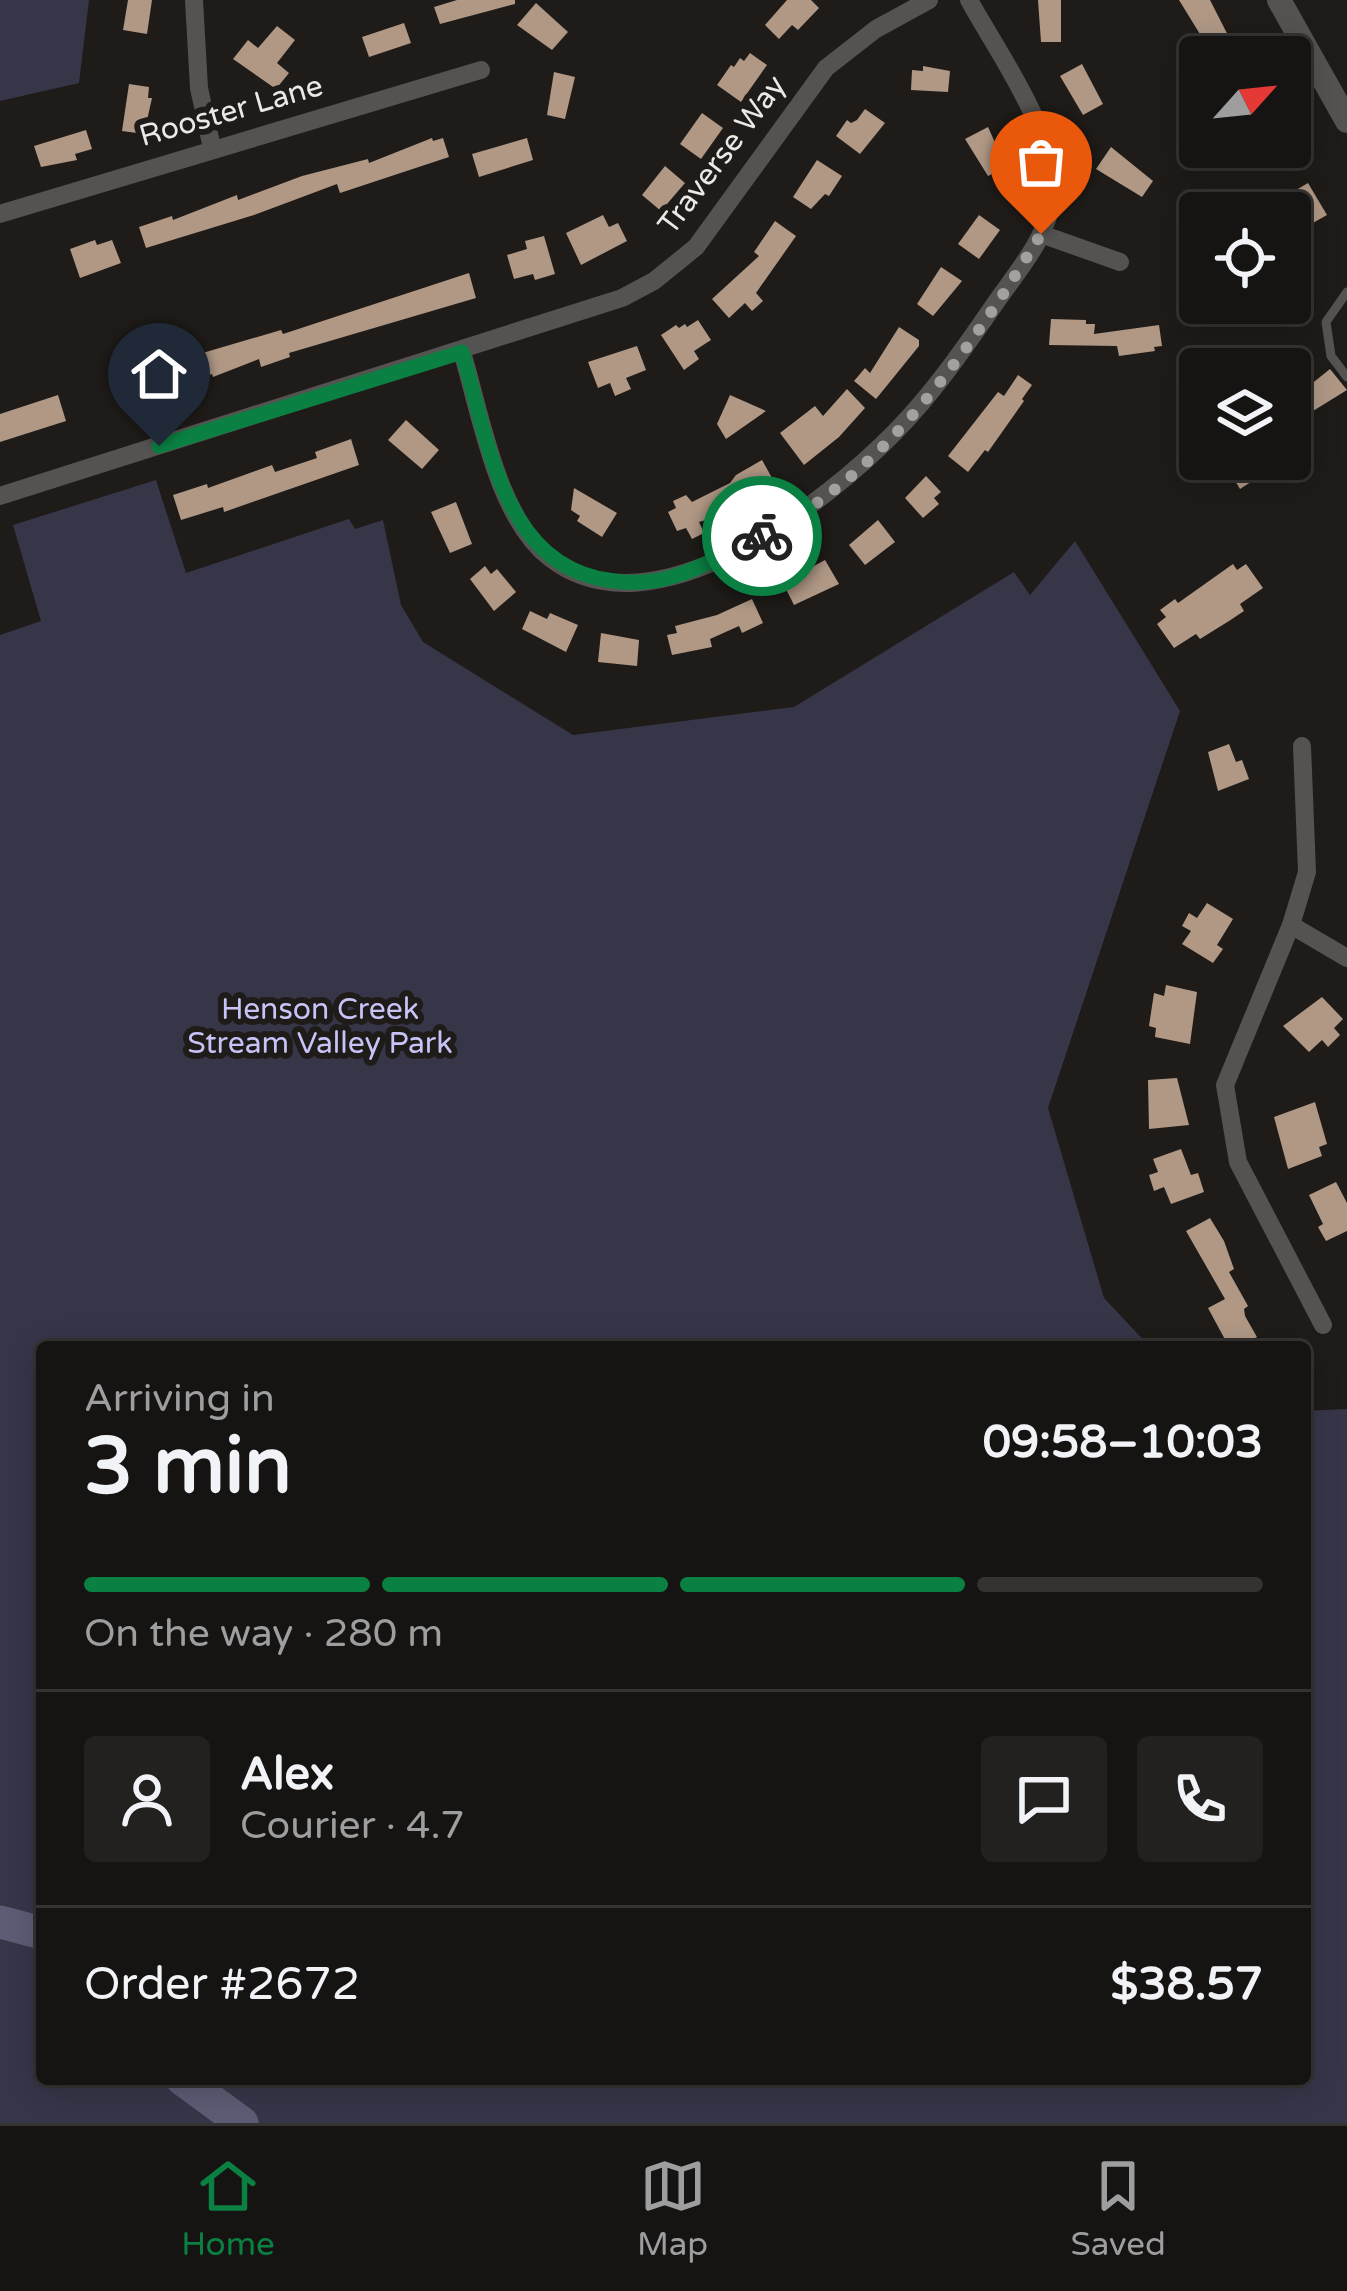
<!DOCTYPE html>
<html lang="en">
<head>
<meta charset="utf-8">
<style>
	body { margin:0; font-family:"Varela Round",sans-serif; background:#232120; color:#f1f3f6; height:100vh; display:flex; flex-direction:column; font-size:45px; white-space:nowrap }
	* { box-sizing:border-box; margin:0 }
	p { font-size:39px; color:#9e9e9f }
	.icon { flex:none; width:66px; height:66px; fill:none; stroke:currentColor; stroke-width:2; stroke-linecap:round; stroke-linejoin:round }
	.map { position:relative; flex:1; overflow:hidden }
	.drawer { position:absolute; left:36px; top:1341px; width:1275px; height:744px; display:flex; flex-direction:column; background:#161412; border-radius:12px; box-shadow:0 6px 30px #0003,0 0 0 3px #353332 }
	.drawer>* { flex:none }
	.needle { width:78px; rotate:63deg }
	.controls { position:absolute; left:1179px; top:36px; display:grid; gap:24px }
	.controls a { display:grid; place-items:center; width:132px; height:132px; border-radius:12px; background:#161412; box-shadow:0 6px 30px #0003,0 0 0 3px #353332; font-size:60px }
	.pin { position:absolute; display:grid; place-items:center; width:102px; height:102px; color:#fff; margin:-123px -51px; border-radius:50% 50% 50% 0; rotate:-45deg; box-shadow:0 0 12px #0007 }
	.pin .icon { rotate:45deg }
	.courier { position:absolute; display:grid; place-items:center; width:120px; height:120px; margin:-60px; border:9px solid #0b8043; border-radius:50%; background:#fff; color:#222; box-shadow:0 3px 15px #0007 }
	.head em { font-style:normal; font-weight:800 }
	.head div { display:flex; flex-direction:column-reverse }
	.head { display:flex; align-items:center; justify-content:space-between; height:204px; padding:0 48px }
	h1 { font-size:78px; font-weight:800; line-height:90px }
	.bar { display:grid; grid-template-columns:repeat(4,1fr); gap:18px 12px; align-content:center; height:144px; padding:0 48px }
	.bar i { height:15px; border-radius:9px; background:#353332 }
	.bar .on { background:#0b8043 }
	.bar p { grid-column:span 4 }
	.line { display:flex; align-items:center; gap:30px; padding:0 48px; border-top:3px solid #353332 }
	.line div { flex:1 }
	.round { display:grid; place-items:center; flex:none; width:126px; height:126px; border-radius:12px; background:#232120 }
	.menu { display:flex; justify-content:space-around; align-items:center; height:168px; border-top:3px solid #353332; background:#161412; font-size:33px; color:#9e9e9f }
	.menu a { display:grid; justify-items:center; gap:6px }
	.menu .on { color:#0b8043 }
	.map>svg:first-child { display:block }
	.green { fill:#373649 }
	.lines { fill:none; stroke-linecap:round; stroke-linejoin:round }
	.river { stroke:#5e5c75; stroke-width:33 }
	.building { fill:#b09885 }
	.service { stroke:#545351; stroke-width:9 }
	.minor { stroke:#545351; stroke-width:18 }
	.tertiary { stroke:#545351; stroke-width:24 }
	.done { stroke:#a3a19f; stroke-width:12; stroke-dasharray:0 21.6 }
	.route { stroke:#0b8043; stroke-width:15 }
	.labels { text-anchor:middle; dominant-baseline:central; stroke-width:12; stroke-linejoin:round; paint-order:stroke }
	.street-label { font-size:30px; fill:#ebe9e7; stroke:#1e1b18 }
	.park-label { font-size:30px; fill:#c7c3f6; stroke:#1e1b18 }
</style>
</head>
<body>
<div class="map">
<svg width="1347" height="2123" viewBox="0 0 1347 2123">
	<rect width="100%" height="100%" fill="#1e1b18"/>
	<!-- green -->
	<g class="green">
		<polygon points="0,0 89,0 79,83 0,101"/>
		<polygon points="156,480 186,573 349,519 355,529 383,520 401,605 423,642 573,735 794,707 1014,572 1030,595 1075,541 1180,711 1048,1108 1104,1298 1150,1347 42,1347 42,2079 1305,2079 1305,1411 1347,1409 1347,2123 0,2123 0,635 41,621 13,525"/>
	</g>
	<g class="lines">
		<!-- river -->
		<g class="river">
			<polyline points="0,1922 42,1933"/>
			<polyline points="182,2079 242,2123"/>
		</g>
	</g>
	<!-- building -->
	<g class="building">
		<polygon points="128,0 152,0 147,34 123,30"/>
		<polygon points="457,0 515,0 515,4 440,24 434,7"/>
		<polygon points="787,0 811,0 819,8 798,30 792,25 779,39 765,25"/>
		<polygon points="1038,0 1061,0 1061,42 1041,42"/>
		<polygon points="1179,0 1210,0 1239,57 1214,57"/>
		<polygon points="536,3 568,32 552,50 517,25"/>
		<polygon points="404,23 411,43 369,57 362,37"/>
		<polygon points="277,26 295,40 277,63 289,73 276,89 233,59 248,40 258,48"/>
		<polygon points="750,53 767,65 741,102 717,85 731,65 734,67 740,58 744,61"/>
		<polygon points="1082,64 1103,104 1083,115 1060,76"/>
		<polygon points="923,66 950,71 948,92 911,90 912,70 923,71"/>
		<polygon points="554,72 575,77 565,119 547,115"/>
		<polygon points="129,84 149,87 148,98 152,98 144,134 122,131"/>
		<polygon points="865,109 885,123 860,154 836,136 847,120 851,123 857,120"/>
		<polygon points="702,113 723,128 701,159 680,144"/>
		<polygon points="988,127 1006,167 988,176 965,139"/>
		<polygon points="86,130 92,149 75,154 77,160 41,167 34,146"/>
		<polygon points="432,138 433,141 443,138 449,157 340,193 337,184 254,215 146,248 139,227 172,216 173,220 237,195 238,200 302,176 368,159 369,163"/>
		<polygon points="527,138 533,160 479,177 472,154"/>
		<polygon points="1111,147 1153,181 1142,197 1096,169"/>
		<polygon points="817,160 842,176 829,196 825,194 811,209 793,197"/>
		<polygon points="665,166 685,183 661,211 642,195"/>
		<polygon points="1308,183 1327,215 1290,236 1290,213 1254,213 1247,201 1267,190 1274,203"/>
		<polygon points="603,215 609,227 618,223 627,241 581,265 566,233"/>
		<polygon points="979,215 1000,230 979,259 958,244"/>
		<polygon points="775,221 796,236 756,293 763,301 752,311 745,303 729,318 712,299 759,256 754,252"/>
		<polygon points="544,236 555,274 535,280 533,274 514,279 507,255 527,249 525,241"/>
		<polygon points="95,240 97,245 112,240 121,263 80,278 70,249"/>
		<polygon points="941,267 962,281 933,316 917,304"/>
		<polygon points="1200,271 1200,303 1213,303 1200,324 1176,310"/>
		<polygon points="469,273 476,298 289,353 290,357 261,367 259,359 213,377 212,374 196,379 189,357 281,330 283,334"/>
		<polygon points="1051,319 1086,320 1086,324 1095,324 1094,334 1159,325 1162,346 1154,347 1155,351 1119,356 1117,346 1049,345"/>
		<polygon points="698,320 711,340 694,351 699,359 684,370 661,335 676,325 679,328 685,324 687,327"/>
		<polygon points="899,327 919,340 919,346 876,399 854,381 865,368 870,373"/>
		<polygon points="637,346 646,370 626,378 631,389 615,396 610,383 598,388 588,362"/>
		<polygon points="158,368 165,394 128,404 121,379"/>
		<polygon points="1330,369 1347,390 1313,411 1300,393"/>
		<polygon points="1018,375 1032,385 1022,399 1024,401 988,452 985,450 968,472 948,456 998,392 1004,396"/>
		<polygon points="847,389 865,408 839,437 804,465 780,433 815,406 823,416"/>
		<polygon points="58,395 66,421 0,442 0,414"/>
		<polygon points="730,395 766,411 726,439 717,424"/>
		<polygon points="406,420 439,450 422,469 388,440"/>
		<polygon points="351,439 359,465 224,512 223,507 181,520 173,495 207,484 208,488 272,465 275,472 317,458 315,452"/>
		<polygon points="1222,459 1287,459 1240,489"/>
		<polygon points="762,460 776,485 750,500 747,494 717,511 719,516 699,522 704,533 692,539 686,528 677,531 668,512 676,508 673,501 686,495 692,502 730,483 736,475"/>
		<polygon points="926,476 941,492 934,498 939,504 923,518 905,498"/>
		<polygon points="574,488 617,513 602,537 577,521 580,516 571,510"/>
		<polygon points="456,502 472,544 450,553 431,512"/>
		<polygon points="878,520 895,542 865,565 849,545"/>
		<polygon points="825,560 839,584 794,605 785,587 802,578 799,574"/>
		<polygon points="1233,564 1237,570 1246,564 1263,588 1240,604 1244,611 1229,621 1200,639 1196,634 1174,648 1157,624 1166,617 1160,610 1175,599 1178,603"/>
		<polygon points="485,566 491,574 497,569 516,592 494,611 470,579"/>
		<polygon points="752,599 763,623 742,633 739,626 710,639 712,647 672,655 667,635 677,633 675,626 717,615"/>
		<polygon points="530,611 547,619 550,613 578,625 566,652 522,629"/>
		<polygon points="601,633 639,640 637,666 598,662"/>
		<polygon points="1229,744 1236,762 1242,760 1249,779 1218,791 1208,752"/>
		<polygon points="1207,903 1233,919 1217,945 1223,949 1213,963 1182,944 1191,931 1182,926 1189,913 1197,918"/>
		<polygon points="1166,985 1197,992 1190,1044 1155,1037 1156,1028 1149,1026 1154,993 1164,996"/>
		<polygon points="1322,997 1343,1019 1334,1028 1340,1035 1328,1047 1322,1040 1309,1052 1283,1026"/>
		<polygon points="1177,1078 1189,1125 1149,1129 1148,1080"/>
		<polygon points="1315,1102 1327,1144 1319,1147 1322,1156 1288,1169 1274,1117"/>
		<polygon points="1181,1149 1191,1175 1198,1173 1204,1192 1171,1204 1164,1187 1154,1191 1149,1175 1158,1172 1153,1159"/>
		<polygon points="1336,1182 1347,1203 1347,1231 1326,1241 1318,1227 1323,1224 1309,1195"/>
		<polygon points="1210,1218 1224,1241 1234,1269 1229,1272 1248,1306 1244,1309 1245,1316 1257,1337 1238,1347 1229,1347 1208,1308 1225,1299 1186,1231"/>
	</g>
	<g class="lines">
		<!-- service -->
		<polyline class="service" points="1347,292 1326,322 1331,356 1347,377"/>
		<!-- minor -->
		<g class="minor">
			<polyline points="194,0 199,88 212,148"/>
			<polyline points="0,214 481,70"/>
			<polyline points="1041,234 1120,262"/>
			<path d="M462 352C481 415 497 517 550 558 653 639 826 503 897 430 933 393 963 350 992 308 1014 275 1048 239 1052 198 1058 134 999 55 969 0"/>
			<polyline points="0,496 622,298 654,281 696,247 826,68 876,29 929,0"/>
			<polyline points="1302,746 1307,872 1291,925 1225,1085 1238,1162 1323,1325"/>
			<polyline points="1291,925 1347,958"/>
		</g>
		<!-- tertiary -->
		<polyline class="tertiary" points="1279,0 1347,121"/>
	</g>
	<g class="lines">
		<!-- done -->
		<path class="done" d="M762 536C885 475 972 347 1041 234"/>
		<!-- route -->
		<path class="route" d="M159 446 462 352C489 440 502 569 614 581 636 584 658 582 678 575 707 566 735 549 762 536"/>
	</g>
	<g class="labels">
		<!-- street labels -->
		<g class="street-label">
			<text transform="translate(231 111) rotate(-16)">Rooster Lane</text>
			<text transform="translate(722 155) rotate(-53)">Traverse Way</text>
		</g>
		<!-- park labels -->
		<g class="park-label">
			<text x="320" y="1009">Henson Creek<tspan x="320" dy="34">Stream Valley Park</tspan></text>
		</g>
	</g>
</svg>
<div class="controls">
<a><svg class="needle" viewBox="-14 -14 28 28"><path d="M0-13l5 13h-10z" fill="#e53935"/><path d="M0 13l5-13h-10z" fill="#9e9e9f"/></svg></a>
<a><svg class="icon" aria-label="locate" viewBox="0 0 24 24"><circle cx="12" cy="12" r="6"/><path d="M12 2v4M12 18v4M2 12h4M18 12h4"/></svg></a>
<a><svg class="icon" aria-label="layers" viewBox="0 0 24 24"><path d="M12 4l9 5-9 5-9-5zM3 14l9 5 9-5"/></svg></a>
</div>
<div class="pin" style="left:1041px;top:234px;background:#ea580c"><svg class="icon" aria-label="bag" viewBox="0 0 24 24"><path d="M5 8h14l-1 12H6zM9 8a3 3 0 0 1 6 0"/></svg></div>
<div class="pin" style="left:159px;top:446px;background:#1f2937"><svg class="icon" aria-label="home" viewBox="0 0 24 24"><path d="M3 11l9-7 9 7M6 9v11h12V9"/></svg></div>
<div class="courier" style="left:762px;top:536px"><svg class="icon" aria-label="bike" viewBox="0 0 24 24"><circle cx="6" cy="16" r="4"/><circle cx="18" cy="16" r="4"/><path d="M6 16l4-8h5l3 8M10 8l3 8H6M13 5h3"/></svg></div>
<section class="drawer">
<div class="head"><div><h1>3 min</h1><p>Arriving in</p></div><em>09:58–10:03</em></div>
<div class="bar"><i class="on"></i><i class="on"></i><i class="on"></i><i></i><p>On the way · 280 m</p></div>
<div class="line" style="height:216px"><a class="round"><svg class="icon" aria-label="person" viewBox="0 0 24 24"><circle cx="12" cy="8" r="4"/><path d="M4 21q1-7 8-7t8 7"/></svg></a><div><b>Alex</b><p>Courier · 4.7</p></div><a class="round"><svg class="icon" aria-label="chat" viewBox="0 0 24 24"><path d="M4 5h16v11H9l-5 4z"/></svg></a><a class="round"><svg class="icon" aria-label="phone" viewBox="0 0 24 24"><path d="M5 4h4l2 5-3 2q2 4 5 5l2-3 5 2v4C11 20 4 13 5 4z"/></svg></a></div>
<div class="line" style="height:156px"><div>Order #2672</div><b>$38.57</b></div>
</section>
</div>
<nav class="menu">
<a class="on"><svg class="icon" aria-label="home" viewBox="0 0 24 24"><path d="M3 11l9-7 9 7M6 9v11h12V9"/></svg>Home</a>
<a><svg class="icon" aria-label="map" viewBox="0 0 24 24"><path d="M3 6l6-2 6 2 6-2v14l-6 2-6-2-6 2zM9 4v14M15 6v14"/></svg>Map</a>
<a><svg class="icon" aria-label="saved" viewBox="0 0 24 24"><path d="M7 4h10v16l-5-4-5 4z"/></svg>Saved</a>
</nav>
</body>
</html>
